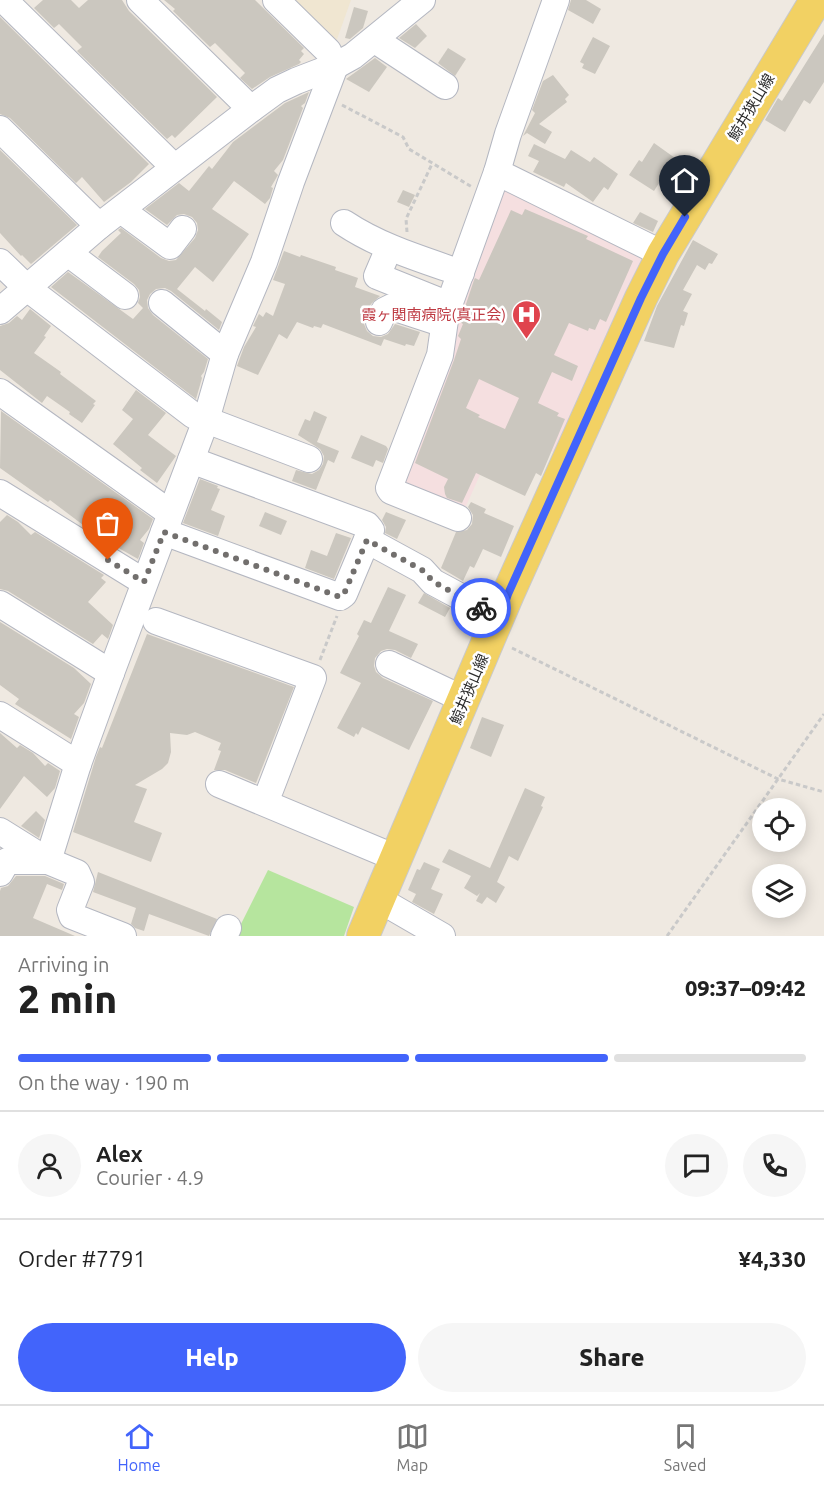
<!DOCTYPE html>
<html lang="en">
<head>
<meta charset="utf-8">
<style>
	body { margin:0; font-family:Ubuntu,"Noto Sans JP",sans-serif; background:#f6f6f6; color:#222; height:100vh; display:flex; flex-direction:column; font-size:22px; white-space:nowrap }
	* { box-sizing:border-box; margin:0 }
	p { font-size:20px; color:#767676 }
	.icon { flex:none; width:33px; height:33px; fill:none; stroke:currentColor; stroke-width:2; stroke-linecap:round; stroke-linejoin:round }
	.map { position:relative; height:936px; overflow:hidden }
	.panel { display:flex; flex-direction:column; background:#fff; flex:1 }
	.panel>* { flex:none }
	.fabs { position:absolute; left:752px; top:798px; display:grid; gap:12px }
	.fabs a { display:grid; place-items:center; width:54px; height:54px; border-radius:50%; background:#fff; box-shadow:0 3px 15px #0003; font-size:30px }
	.pin { position:absolute; display:grid; place-items:center; width:51px; height:51px; color:#fff; margin:-62px -26px; border-radius:50% 50% 50% 0; rotate:-45deg; box-shadow:0 0 6px #0007 }
	.pin .icon { rotate:45deg }
	.courier { position:absolute; display:grid; place-items:center; width:60px; height:60px; margin:-30px; border:4px solid #4264fb; border-radius:50%; background:#fff; color:#222; box-shadow:0 2px 8px #0007 }
	.head em { font-style:normal; font-weight:800 }
	.head div { display:flex; flex-direction:column-reverse }
	.head { display:flex; align-items:center; justify-content:space-between; height:102px; padding:0 18px }
	h1 { font-size:39px; font-weight:800; line-height:45px }
	.bar { display:grid; grid-template-columns:repeat(4,1fr); gap:9px 6px; align-content:center; height:72px; padding:0 18px }
	.bar i { height:8px; border-radius:4px; background:#e0e0e0 }
	.bar .selected { background:#4264fb }
	.bar p { grid-column:span 4 }
	.line { display:flex; align-items:center; gap:15px; padding:0 18px; border-top:2px solid #e0e0e0 }
	.line div { flex:1 }
	.round { display:grid; place-items:center; flex:none; width:63px; height:63px; border-radius:32px; background:#f6f6f6 }
	.action { display:flex; gap:12px; margin-top:auto; padding:12px 18px }
	.action a { flex:1; height:69px; border-radius:36px; background:#4264fb; color:#fff; font-size:24px; font-weight:800; line-height:69px; text-align:center }
	.action a+a { background:#f6f6f6; color:#222 }
	.tab-bar { display:flex; justify-content:space-around; align-items:center; height:84px; border-top:2px solid #e0e0e0; background:#fff; font-size:16px; color:#767676 }
	.tab-bar a { display:grid; justify-items:center; gap:3px }
	.tab-bar .selected { color:#4264fb }
	.map>svg:first-child { display:block }
	.education { fill:#f0e6d1 }
	.medical { fill:#f5dfe0 }
	.green { fill:#b6e59e }
	.building { fill:#cbc7bf; fill-rule:evenodd }
	.lines { fill:none; stroke-linecap:round; stroke-linejoin:round }
	.minor-casing { stroke:#b4b7c1; stroke-width:28 }
	.major-casing { stroke:#c9c9c9; stroke-width:34 }
	.path { stroke:#c9c9c9; stroke-width:3; stroke-dasharray:4.5 3; stroke-linecap:butt }
	.minor { stroke:#fff; stroke-width:26 }
	.major { stroke:#f2d163; stroke-width:32 }
	.done { stroke:#726f6d; stroke-width:6; stroke-dasharray:0 10.8 }
	.route { stroke:#4264fb; stroke-width:8 }
	.labels { text-anchor:middle; dominant-baseline:central; stroke-width:5; stroke-linejoin:round; paint-order:stroke }
	.street-label { font-size:15px; fill:#2e2e2e; stroke:#fff }
	.health-label { font-size:15px; fill:#be3a42; stroke:#fff; text-anchor:end }
</style>
</head>
<body>
<div class="map">
<svg width="824" height="936" viewBox="0 0 824 936">
	<rect width="100%" height="100%" fill="#efe9e1"/>
	<!-- education -->
	<polygon class="education" points="293,0 351,0 336,42"/>
	<!-- medical -->
	<polygon class="medical" points="496,185 640,249 643,259 555,453 501,428 462,515 399,491"/>
	<!-- green -->
	<polygon class="green" points="268,870 354,907 344,936 235,936"/>
	<!-- building -->
	<g class="building">
		<polygon points="43,0 71,0 79,8 88,0 122,0 129,11 217,97 175,138 172,135 167,139 77,51 82,47 59,24 54,28 34,8"/>
		<polygon points="164,0 255,0 304,48 301,51 304,54 299,60 301,62 299,64 270,77 252,89 240,78 245,73 215,43 210,47 173,11 175,9"/>
		<polygon points="571,0 586,0 601,9 593,24 568,10"/>
		<polygon points="354,7 368,11 363,28 350,39 345,38"/>
		<polygon points="0,17 149,164 131,182 104,202 82,177 76,183 10,118 0,114"/>
		<polygon points="416,24 427,36 415,48 399,38"/>
		<polygon points="824,34 824,82 810,104 804,100 785,132 765,120 778,98 782,101"/>
		<polygon points="593,37 610,46 595,74 582,68 584,64 580,62"/>
		<polygon points="448,48 466,59 455,76 438,63"/>
		<polygon points="375,58 387,67 369,92 346,79"/>
		<polygon points="553,75 569,95 565,99 567,102 539,124 552,132 545,144 527,133 523,136 535,113 532,110 543,81"/>
		<polygon points="309,92 305,103 301,106 303,108 283,160 274,171 278,175 271,187 273,188 270,198 265,204 234,181 212,209 249,234 213,282 195,267 177,289 205,311 206,309 222,322 219,330 171,291 165,288 156,289 150,294 147,300 148,308 153,315 208,359 204,372 201,376 202,378 196,399 51,287 68,272 133,319 143,308 138,303 140,297 139,290 134,284 98,257 102,251 121,233 118,230 121,228 161,258 169,261 176,260 195,238 198,230 197,223 192,217 184,214 177,215 167,225 145,209 179,183 189,191 209,166 212,169 233,142 285,103"/>
		<polygon points="654,143 675,158 654,191 629,175 639,160 642,162"/>
		<polygon points="534,144 565,159 571,150 590,162 594,157 618,174 608,190 604,187 593,202 566,183 564,187 533,172 539,161 528,156"/>
		<polygon points="0,150 77,225 31,264 22,255 21,256 0,233"/>
		<polygon points="403,190 415,195 409,207 397,202"/>
		<path d="M525 209 588 236 586 239 633 261 606 322 600 319 595 330 589 328 588 331 569 323 554 355 578 366 572 381 552 372 538 403 559 413 557 416 565 419 541 476 536 473 525 496 476 473 462 503 447 498 445 494 444 487 448 479 415 463 454 360 461 339 458 336 463 324 460 322 474 280 475 278 479 280 511 210 522 215ZM479 379 519 398 505 429 478 417 480 415 466 408Z"/>
		<polygon points="640,212 658,221 653,232 633,223"/>
		<polygon points="693,240 718,254 712,264 709,263 705,270 697,265 683,290 692,294 683,311 688,313 684,326 681,325 674,348 644,341 657,306"/>
		<polygon points="284,251 300,257 301,255 336,267 335,270 358,278 355,287 380,296 371,304 365,316 364,324 367,331 373,336 381,337 388,334 395,324 420,332 414,346 406,344 405,346 384,339 381,346 323,324 321,328 314,326 313,328 297,322 287,339 279,334 258,375 237,366 244,347 256,327 253,326 259,314 263,317 266,312 273,316 285,284 273,280"/>
		<polygon points="30,309 51,326 44,336 46,337 34,353 61,372 60,374 96,401 93,404 95,405 82,423 69,414 70,412 47,396 42,403 0,370 0,326 9,323 17,316 22,320"/>
		<polygon points="136,390 166,413 148,435 176,456 157,483 140,470 142,468 113,444 133,419 122,410"/>
		<polygon points="1,411 153,519 149,529 140,540 144,543 138,559 99,537 50,500 48,502 0,468"/>
		<polygon points="314,411 327,417 317,442 339,451 334,463 328,460 316,490 292,481 296,470 312,474 319,470 323,464 324,456 320,449 298,435 305,419 310,421"/>
		<polygon points="361,435 386,446 388,449 383,463 376,460 373,467 351,458"/>
		<polygon points="200,479 218,486 217,488 220,489 211,510 225,516 218,536 183,523"/>
		<polygon points="471,502 486,509 484,513 514,526 501,557 483,549 474,568 470,566 463,581 441,568 456,532 467,530 472,524 473,515 468,507"/>
		<polygon points="265,512 287,521 281,535 259,526"/>
		<polygon points="386,512 406,520 397,539 385,533 386,527 382,520"/>
		<polygon points="7,515 18,522 31,535 35,532 104,575 101,578 106,582 88,602 113,625 108,639 102,634 93,644 8,591 0,589 0,522"/>
		<polygon points="336,533 351,538 334,579 305,568 311,550 327,556"/>
		<polygon points="388,587 406,595 389,631 418,644 411,658 395,650 387,649 381,651 375,658 374,666 376,672 383,678 433,701 409,750 362,727 358,735 356,733 354,737 337,728 361,683 340,673 359,636 357,634 364,620 371,623"/>
		<polygon points="424,593 450,608 445,617 418,603"/>
		<polygon points="0,622 74,668 91,684 84,703 74,714 79,717 71,739 15,704 19,699 0,685"/>
		<polygon points="147,634 294,687 256,783 225,770 214,770 221,751 218,750 221,743 195,732 187,735 170,733 171,752 168,763 162,769 135,785 147,789 134,822 162,833 151,862 73,832 96,757 100,747 102,748"/>
		<polygon points="482,717 504,725 491,757 470,748"/>
		<polygon points="0,733 17,748 20,745 33,753 45,766 48,763 60,771 55,788 47,797 24,776 0,809"/>
		<polygon points="525,788 545,797 541,806 543,807 518,861 509,856 497,882 505,887 496,903 487,897 482,904 476,901 480,893 477,896 464,888 471,876 442,862 449,849 490,868"/>
		<polygon points="36,811 45,820 39,838 21,826"/>
		<polygon points="424,862 440,869 431,889 443,894 434,914 412,902 416,894 408,890 417,869 420,870"/>
		<polygon points="98,872 217,919 209,936 149,914 144,931 135,928 131,924 136,908 93,892"/>
		<polygon points="16,876 45,876 64,884 62,890 47,884 33,918 75,936 0,936 0,891 1,888 8,886"/>
	</g>
	<g class="lines">
		<defs>
			<g id="minor">
				<polyline points="4,0 174,167"/>
				<polyline points="140,0 251,109"/>
				<polyline points="375,40 445,86"/>
				<polyline points="0,129 99,226"/>
				<polyline points="497,172 663,254"/>
				<polyline points="121,210 170,246 183,229"/>
				<path d="M344 223C380 247 421 259 461 273"/>
				<polyline points="389,248 377,276 449,305"/>
				<polyline points="68,253 125,296"/>
				<polyline points="0,262 27,288 193,415 309,459"/>
				<polyline points="162,303 225,354"/>
				<polyline points="0,311 99,226 251,109 277,90 296,81 335,66 353,56 422,0"/>
				<polyline points="379,322 384,311 392,307 444,324"/>
				<polyline points="0,392 170,513"/>
				<polyline points="0,493 144,582"/>
				<polyline points="458,518 391,491 389,488 440,355 445,320 449,305 497,172 508,134 556,0"/>
				<polyline points="164,532 340,597 344,594 371,530 367,525 191,460"/>
				<polyline points="367,540 422,570 433,582 500,618"/>
				<polyline points="0,604 111,673"/>
				<polyline points="156,621 313,678 270,790"/>
				<polyline points="389,664 465,700"/>
				<polyline points="0,715 78,764"/>
				<polyline points="219,784 396,858"/>
				<polyline points="0,831 48,861 77,873 81,882 70,910 72,916 123,936"/>
				<polyline points="48,861 78,764 111,673 206,420 225,354 264,262 291,182 335,66 328,51 276,0"/>
				<polyline points="0,873 7,861 47,861"/>
				<polyline points="378,899 442,936"/>
				<polyline points="224,936 228,928"/>
			</g>
			<polyline id="major" points="363,936 508,594 641,298 663,254 816,0"/>
		</defs>
		<!-- minor casing -->
		<use href="#minor" class="minor-casing"/>
		<!-- major casing -->
		<use href="#major" class="major-casing"/>
		<!-- path -->
		<g class="path">
			<polyline points="342,105 403,137 409,149 472,187"/>
			<polyline points="407,232 406,219 432,164"/>
			<polyline points="512,648 778,779 824,792"/>
			<polyline points="320,660 337,616"/>
			<polyline points="667,936 824,714"/>
		</g>
		<!-- minor -->
		<use href="#minor" class="minor"/>
		<!-- major -->
		<use href="#major" class="major"/>
	</g>
	<g class="lines">
		<!-- done -->
		<polyline class="done" points="108,560 144,582 164,532 340,597 344,594 367,540 422,570 434,582 481,608"/>
		<!-- route -->
		<polyline class="route" points="481,608 500,618 508,594 641,298 663,254 685,217"/>
	</g>
	<!-- icons -->
	<defs>
		<symbol id="hospital-pin" viewBox="-11 -11 22 30"><path d="M0 17L-7.5 6A9.5 9.5 0 1 1 7.5 6Z" fill="#e0444e" stroke="#fff"/><path d="M-5-5h3v3.5h4V-5h3V5h-3V1.5h-4V5h-3Z" fill="#fff"/></symbol>
	</defs>
	<g fill-rule="evenodd">
		<use href="#hospital-pin" x="510" y="298" width="33" height="45"/>
	</g>
	<g class="labels">
		<!-- street labels -->
		<g class="street-label">
			<text transform="translate(751 107) rotate(-59)">鯨井狭山線</text>
			<text transform="translate(469 689) rotate(-67)">鯨井狭山線</text>
		</g>
		<!-- health labels -->
		<g class="health-label">
			<text x="506" y="314">霞ヶ関南病院(真正会)</text>
		</g>
	</g>
</svg>
<div class="fabs">
<a><svg class="icon" aria-label="locate" viewBox="0 0 24 24"><circle cx="12" cy="12" r="6"/><path d="M12 2v4M12 18v4M2 12h4M18 12h4"/></svg></a>
<a><svg class="icon" aria-label="layers" viewBox="0 0 24 24"><path d="M12 4l9 5-9 5-9-5zM3 14l9 5 9-5"/></svg></a>
</div>
<div class="pin" style="left:108px;top:560px;background:#ea580c"><svg class="icon" aria-label="bag" viewBox="0 0 24 24"><path d="M5 8h14l-1 12H6zM9 8a3 3 0 0 1 6 0"/></svg></div>
<div class="pin" style="left:685px;top:217px;background:#1f2937"><svg class="icon" aria-label="home" viewBox="0 0 24 24"><path d="M3 11l9-7 9 7M6 9v11h12V9"/></svg></div>
<div class="courier" style="left:481px;top:608px"><svg class="icon" aria-label="bike" viewBox="0 0 24 24"><circle cx="6" cy="16" r="4"/><circle cx="18" cy="16" r="4"/><path d="M6 16l4-8h5l3 8M10 8l3 8H6M13 5h3"/></svg></div>
</div>
<section class="panel">
<div class="head"><div><h1>2 min</h1><p>Arriving in</p></div><em>09:37–09:42</em></div>
<div class="bar"><i class="selected"></i><i class="selected"></i><i class="selected"></i><i></i><p>On the way · 190 m</p></div>
<div class="line" style="height:108px"><a class="round"><svg class="icon" aria-label="person" viewBox="0 0 24 24"><circle cx="12" cy="8" r="4"/><path d="M4 21q1-7 8-7t8 7"/></svg></a><div><b>Alex</b><p>Courier · 4.9</p></div><a class="round"><svg class="icon" aria-label="chat" viewBox="0 0 24 24"><path d="M4 5h16v11H9l-5 4z"/></svg></a><a class="round"><svg class="icon" aria-label="phone" viewBox="0 0 24 24"><path d="M5 4h4l2 5-3 2q2 4 5 5l2-3 5 2v4C11 20 4 13 5 4z"/></svg></a></div>
<div class="line" style="height:78px"><div>Order #7791</div><b>¥4,330</b></div>
<div class="action"><a>Help</a><a>Share</a></div>
</section>
<nav class="tab-bar">
<a class="selected"><svg class="icon" aria-label="home" viewBox="0 0 24 24"><path d="M3 11l9-7 9 7M6 9v11h12V9"/></svg>Home</a>
<a><svg class="icon" aria-label="map" viewBox="0 0 24 24"><path d="M3 6l6-2 6 2 6-2v14l-6 2-6-2-6 2zM9 4v14M15 6v14"/></svg>Map</a>
<a><svg class="icon" aria-label="saved" viewBox="0 0 24 24"><path d="M7 4h10v16l-5-4-5 4z"/></svg>Saved</a>
</nav>
</body>
</html>
